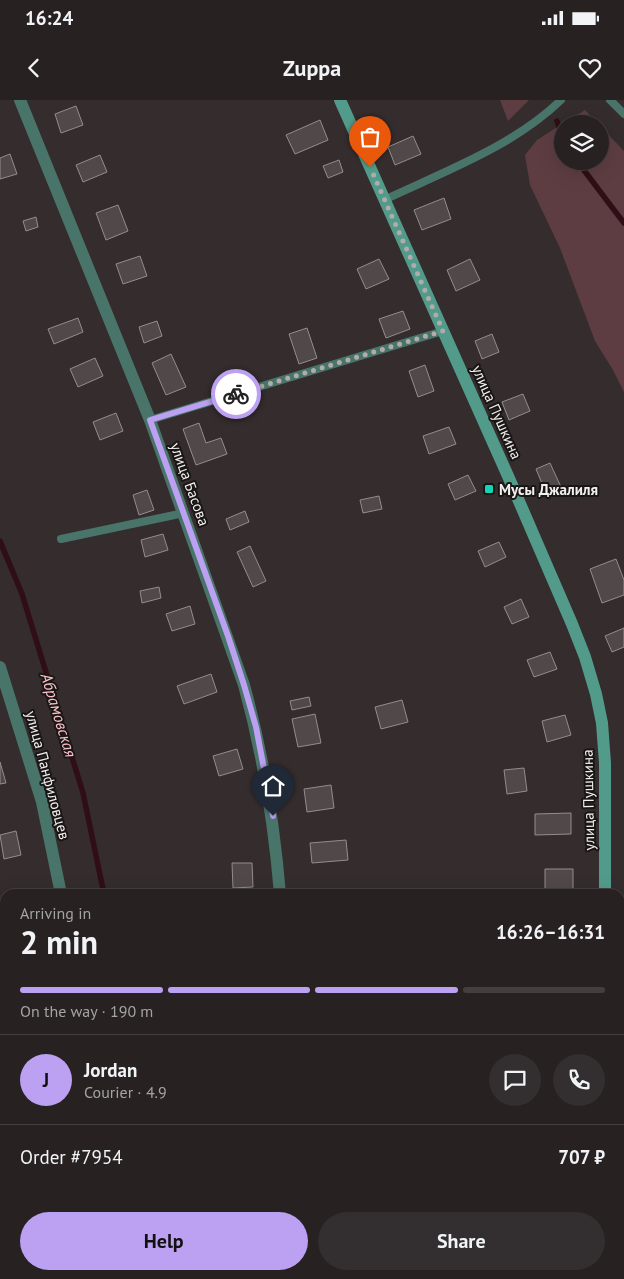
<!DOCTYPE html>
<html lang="en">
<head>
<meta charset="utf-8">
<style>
	body { margin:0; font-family:"PT Sans",sans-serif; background:#332e2f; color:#f1f3f6; height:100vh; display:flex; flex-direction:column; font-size:19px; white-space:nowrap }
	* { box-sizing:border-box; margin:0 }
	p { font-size:16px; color:#a4a3a5 }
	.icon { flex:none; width:28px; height:28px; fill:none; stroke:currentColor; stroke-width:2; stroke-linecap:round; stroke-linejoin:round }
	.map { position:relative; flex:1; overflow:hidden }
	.panel { position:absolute; left:0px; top:789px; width:625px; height:391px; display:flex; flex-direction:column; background:#272122; border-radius:15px 15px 0 0; box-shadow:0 5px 20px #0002,0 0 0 1px #433e40 }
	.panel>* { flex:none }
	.buttons { position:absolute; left:554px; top:15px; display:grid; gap:10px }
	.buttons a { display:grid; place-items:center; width:55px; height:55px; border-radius:50%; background:#272122; box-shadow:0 5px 20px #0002,0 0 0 1px #433e40; font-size:25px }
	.pin { position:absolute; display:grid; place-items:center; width:42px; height:42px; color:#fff; margin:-51px -21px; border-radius:50% 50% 50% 0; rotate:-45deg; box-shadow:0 0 5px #0007 }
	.pin .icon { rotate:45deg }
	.courier { position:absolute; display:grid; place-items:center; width:50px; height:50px; margin:-25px; border:4px solid #bca0f2; border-radius:50%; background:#fff; color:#222; box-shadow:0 1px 6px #0007 }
	.headline em { font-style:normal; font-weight:700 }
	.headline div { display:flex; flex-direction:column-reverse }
	.headline { display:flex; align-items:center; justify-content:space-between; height:85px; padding:0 20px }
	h1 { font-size:32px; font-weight:700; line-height:38px }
	.bar { display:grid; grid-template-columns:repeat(4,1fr); gap:8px 5px; align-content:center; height:60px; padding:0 20px }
	.bar i { height:6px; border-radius:4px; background:#433e40 }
	.bar .current { background:#bca0f2 }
	.bar p { grid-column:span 4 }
	.line { display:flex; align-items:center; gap:12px; padding:0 20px; border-top:1px solid #433e40 }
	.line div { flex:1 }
	.round { display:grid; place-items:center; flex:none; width:52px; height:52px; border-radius:26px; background:#332e2f }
	.button { display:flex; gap:10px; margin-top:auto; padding:10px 20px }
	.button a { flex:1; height:58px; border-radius:30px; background:#bca0f2; color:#111; font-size:20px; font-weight:700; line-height:58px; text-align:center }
	.button a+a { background:#332e2f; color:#f1f3f6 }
	.status { display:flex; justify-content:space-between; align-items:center; height:35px; padding:0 25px; background:#272122; direction:ltr }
	.status svg { height:14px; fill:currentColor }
	header { display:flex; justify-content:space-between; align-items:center; height:65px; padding:0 20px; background:#272122; font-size:22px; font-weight:700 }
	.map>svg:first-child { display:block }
	.green { fill:#5d3d42 }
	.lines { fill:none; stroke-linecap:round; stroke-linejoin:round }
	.stream { stroke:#300e16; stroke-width:5.5 }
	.building { fill:#504849; stroke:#968c8e }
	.lane { stroke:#487469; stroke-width:8 }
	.street { stroke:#487469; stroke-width:12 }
	.secondary { stroke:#529b8a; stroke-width:12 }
	.done { stroke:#b1abab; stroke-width:5; stroke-dasharray:0 9 }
	.route { stroke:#bca0f2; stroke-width:6 }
	.poi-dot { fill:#12d5b4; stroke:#191616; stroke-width:2 }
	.labels { text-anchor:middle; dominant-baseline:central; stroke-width:4; stroke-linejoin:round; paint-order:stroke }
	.street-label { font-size:15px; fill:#f4efef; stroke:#191616 }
	.poi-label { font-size:15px; font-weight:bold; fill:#f4efef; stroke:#191616; text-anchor:start }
	.water-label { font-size:16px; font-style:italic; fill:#fbc0c8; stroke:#191616 }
</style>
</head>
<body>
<div class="status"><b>16:24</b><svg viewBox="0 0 49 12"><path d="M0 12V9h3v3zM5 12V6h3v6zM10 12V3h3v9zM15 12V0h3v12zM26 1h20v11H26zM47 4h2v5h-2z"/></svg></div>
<header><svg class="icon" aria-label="back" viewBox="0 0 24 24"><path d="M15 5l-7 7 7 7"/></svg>Zuppa<svg class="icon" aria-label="heart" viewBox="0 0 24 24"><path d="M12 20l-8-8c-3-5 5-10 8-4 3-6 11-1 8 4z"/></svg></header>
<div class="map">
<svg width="624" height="1179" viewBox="0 0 624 1179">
	<rect width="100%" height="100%" fill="#342c2d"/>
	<!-- green -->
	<g class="green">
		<polygon points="500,0 529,0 508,21"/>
		<polygon points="585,10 598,24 563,24"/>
		<polygon points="562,24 562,61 600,61 600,26 624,51 624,292 613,270 595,241 560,148 530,85 525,55 537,40"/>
	</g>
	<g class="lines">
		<!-- stream -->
		<g class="stream">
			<polyline points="557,21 562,35"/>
			<polyline points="577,61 624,123"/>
			<polyline points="0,441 22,494 83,693 104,794"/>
			<polyline points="155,1175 155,1179"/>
		</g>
	</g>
	<!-- building -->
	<g class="building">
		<polygon points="76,6 83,25 61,33 55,14"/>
		<polygon points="320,20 328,40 295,54 286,35"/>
		<polygon points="413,36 421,54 395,65 388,47"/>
		<polygon points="10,54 17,74 0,79 0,58"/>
		<polygon points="100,55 107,72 83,82 76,65"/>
		<polygon points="339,60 343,72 328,78 323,66"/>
		<polygon points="444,98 451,119 422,130 414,110"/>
		<polygon points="118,105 128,131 106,140 96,113"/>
		<polygon points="36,117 38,127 26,131 23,121"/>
		<polygon points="140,156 147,176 123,184 116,164"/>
		<polygon points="379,159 389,179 366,189 357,169"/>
		<polygon points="470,159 480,180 456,191 447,170"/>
		<polygon points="403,211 410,229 386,238 379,219"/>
		<polygon points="78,218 83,232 54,244 48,229"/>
		<polygon points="157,221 162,236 144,243 139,227"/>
		<polygon points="307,228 317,258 299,264 289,234"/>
		<polygon points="492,234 499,252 482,259 475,241"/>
		<polygon points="171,254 186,287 166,295 152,263"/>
		<polygon points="95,258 103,276 78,287 70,269"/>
		<polygon points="425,265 434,291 418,297 409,271"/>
		<polygon points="523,294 530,311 509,320 502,302"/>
		<polygon points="116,313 123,331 100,340 93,322"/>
		<polygon points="199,323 206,343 221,338 227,354 196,365 183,329"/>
		<polygon points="449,327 456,344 429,354 423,336"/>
		<polygon points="550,363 561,387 546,393 536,369"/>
		<polygon points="468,375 476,391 455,400 448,384"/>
		<polygon points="147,390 154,410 139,415 133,395"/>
		<polygon points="379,396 382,409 363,413 360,400"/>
		<polygon points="245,411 249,422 230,430 226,419"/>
		<polygon points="163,434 168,450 145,457 141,440"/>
		<polygon points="499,442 506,457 485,467 478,451"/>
		<polygon points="250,446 266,481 253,487 237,452"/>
		<polygon points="616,459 624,480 624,495 602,503 590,469"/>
		<polygon points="159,487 161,498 142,503 140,491"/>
		<polygon points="521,499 529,517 512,524 504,507"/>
		<polygon points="190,506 195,524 172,531 166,514"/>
		<polygon points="624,528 624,547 612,552 605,536"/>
		<polygon points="550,552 557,569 534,577 527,560"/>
		<polygon points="211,574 217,592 184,604 177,586"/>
		<polygon points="309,597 311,606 292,610 290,601"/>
		<polygon points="402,600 408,622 381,629 375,607"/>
		<polygon points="315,614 321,643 298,647 292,619"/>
		<polygon points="565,615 571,635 547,642 542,621"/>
		<polygon points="237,649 243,669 219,676 213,656"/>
		<polygon points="0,662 6,683 0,684"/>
		<polygon points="524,668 527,691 507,694 504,670"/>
		<polygon points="331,685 334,708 307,712 304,689"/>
		<polygon points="571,713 571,734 535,735 535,714"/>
		<polygon points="16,731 21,755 4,759 0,735"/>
		<polygon points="346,740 348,760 312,763 310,743"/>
		<polygon points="232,763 252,763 253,787 233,788"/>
		<polygon points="545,769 573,769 573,790 545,789"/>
		<polygon points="5,886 5,901 1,902 0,887"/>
		<polygon points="74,1175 100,1175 101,1178 75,1179"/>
	</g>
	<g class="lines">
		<!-- lane -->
		<g class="lane">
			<polyline points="610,0 624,14"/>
			<path d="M384 100C443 72 514 46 561 0"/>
			<polyline points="150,320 443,231"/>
			<polyline points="61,439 184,413"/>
		</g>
		<!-- street -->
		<g class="street">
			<path d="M20 0 150 320 244 585C263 654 274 722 280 794"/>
			<polyline points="0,567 42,702 61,794"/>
			<polyline points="620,975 624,976"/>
			<polyline points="0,1022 5,1021"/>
			<polyline points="132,1175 133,1179"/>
			<polyline points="286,1179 286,1175"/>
		</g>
		<!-- secondary -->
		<g class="secondary">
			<polyline points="340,0 512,385 572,524 585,557 596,594 602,623 605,663 605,794"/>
			<polyline points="605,1175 605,1179"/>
		</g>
	</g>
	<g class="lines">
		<!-- done -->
		<polyline class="done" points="236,294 443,231 370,67"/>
		<!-- route -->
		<polyline class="route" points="236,294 150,320 228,536 244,585 256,627 273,716"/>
	</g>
	<!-- markers -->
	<rect class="poi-dot" x="484" y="384" width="10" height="10" rx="2.5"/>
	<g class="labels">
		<!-- street labels -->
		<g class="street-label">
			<text transform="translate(497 312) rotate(66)">улица Пушкина</text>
			<text transform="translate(190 384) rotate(70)">улица Басова</text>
			<text transform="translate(48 675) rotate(75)">улица Панфиловцев</text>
			<text transform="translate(588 700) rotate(-91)">улица Пушкина</text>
		</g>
		<!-- poi labels -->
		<g class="poi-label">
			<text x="499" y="389">Мусы Джалиля</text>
		</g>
		<!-- water labels -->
		<g class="water-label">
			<text transform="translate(59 615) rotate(73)">Абрамовская</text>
		</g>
	</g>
</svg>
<div class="buttons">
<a><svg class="icon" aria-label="layers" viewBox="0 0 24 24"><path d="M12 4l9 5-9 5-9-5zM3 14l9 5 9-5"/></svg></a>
</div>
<div class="pin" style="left:370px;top:67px;background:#ea580c"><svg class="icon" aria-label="bag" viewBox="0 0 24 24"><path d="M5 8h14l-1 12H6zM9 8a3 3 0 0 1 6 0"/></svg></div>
<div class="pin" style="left:273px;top:716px;background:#1f2937"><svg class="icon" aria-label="home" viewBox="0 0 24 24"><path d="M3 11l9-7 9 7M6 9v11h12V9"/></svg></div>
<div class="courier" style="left:236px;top:294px"><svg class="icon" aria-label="bike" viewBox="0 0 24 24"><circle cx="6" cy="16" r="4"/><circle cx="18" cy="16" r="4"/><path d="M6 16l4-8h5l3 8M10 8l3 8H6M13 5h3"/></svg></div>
<section class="panel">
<div class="headline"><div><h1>2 min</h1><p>Arriving in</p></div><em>16:26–16:31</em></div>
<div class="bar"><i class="current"></i><i class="current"></i><i class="current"></i><i></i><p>On the way · 190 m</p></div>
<div class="line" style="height:90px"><b class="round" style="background:#bca0f2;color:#111">J</b><div><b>Jordan</b><p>Courier · 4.9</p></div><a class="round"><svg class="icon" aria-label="chat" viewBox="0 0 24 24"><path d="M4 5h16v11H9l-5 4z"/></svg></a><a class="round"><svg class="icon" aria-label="phone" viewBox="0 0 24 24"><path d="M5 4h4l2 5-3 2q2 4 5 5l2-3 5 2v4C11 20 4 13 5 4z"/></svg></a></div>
<div class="line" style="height:65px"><div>Order #7954</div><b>707 ₽</b></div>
<div class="button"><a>Help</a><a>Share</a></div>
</section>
</div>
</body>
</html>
